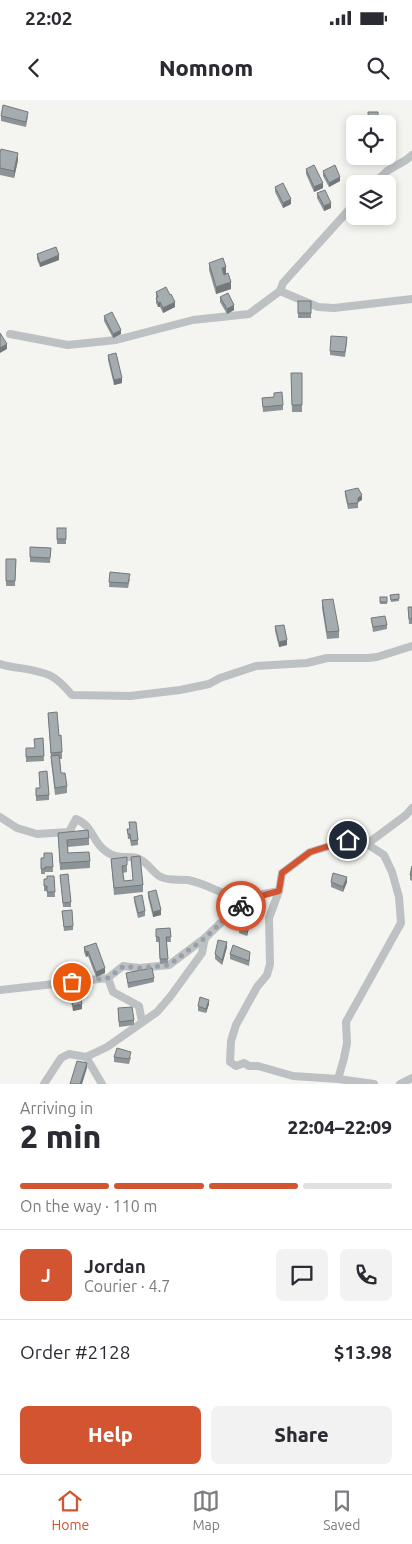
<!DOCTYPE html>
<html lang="en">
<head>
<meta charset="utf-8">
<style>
	body { margin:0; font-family:Ubuntu,sans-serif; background:#f2f2f3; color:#2b2b33; height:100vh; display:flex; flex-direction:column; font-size:19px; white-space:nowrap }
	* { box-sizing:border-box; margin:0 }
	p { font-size:16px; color:#7c7c81 }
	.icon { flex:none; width:28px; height:28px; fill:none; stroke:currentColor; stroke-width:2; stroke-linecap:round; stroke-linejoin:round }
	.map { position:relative; height:984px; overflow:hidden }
	.panel { display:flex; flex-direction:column; background:#fff; flex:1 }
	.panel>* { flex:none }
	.controls { position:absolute; left:346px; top:15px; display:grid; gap:10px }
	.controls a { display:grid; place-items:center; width:50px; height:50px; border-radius:8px; background:#fff; box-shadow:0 2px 8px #0003; font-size:25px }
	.pin { position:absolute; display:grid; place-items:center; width:42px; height:42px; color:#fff; margin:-21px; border:2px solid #fff; border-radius:50%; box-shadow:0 1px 5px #0007 }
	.courier { position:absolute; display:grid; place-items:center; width:50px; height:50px; margin:-25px; border:4px solid #d25431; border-radius:50%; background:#fff; color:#222; box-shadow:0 1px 6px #0007 }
	.summary em { font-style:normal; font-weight:800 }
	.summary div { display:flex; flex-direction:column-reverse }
	.summary { display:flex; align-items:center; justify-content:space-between; height:85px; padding:0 20px }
	h1 { font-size:32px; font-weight:800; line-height:38px }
	.bar { display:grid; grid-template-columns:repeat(4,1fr); gap:8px 5px; align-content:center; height:60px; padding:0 20px }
	.bar i { height:6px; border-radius:4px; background:#e1e1e2 }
	.bar .active { background:#d25431 }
	.bar p { grid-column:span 4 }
	.line { display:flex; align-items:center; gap:12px; padding:0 20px; border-top:1px solid #e1e1e2 }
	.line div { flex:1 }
	.round { display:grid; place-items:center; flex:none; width:52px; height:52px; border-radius:8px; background:#f2f2f3 }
	.action { display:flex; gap:10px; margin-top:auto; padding:10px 20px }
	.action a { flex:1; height:58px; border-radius:8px; background:#d25431; color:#fff; font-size:20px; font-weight:800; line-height:58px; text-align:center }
	.action a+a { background:#f2f2f3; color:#2b2b33 }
	.status { display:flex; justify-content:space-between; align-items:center; height:35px; padding:0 25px; background:#fff; direction:ltr }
	.status svg { height:14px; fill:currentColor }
	header { display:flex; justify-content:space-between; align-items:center; height:65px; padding:0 20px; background:#fff; font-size:22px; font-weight:800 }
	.dock { display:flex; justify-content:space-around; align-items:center; height:70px; border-top:1px solid #e1e1e2; background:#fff; font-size:14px; color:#7c7c81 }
	.dock a { display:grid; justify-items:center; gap:2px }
	.dock .active { color:#d25431 }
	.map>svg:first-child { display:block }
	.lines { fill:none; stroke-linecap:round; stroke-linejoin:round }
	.minor { stroke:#bdc1c4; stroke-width:8 }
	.wall { fill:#8d9497 }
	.shaded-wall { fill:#73787b }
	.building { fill:#a4acb0; stroke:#73787b }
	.done { stroke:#97a1a6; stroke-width:5; stroke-dasharray:0 9 }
	.route { stroke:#d25431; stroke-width:6 }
</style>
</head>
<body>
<div class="status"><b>22:02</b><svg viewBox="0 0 49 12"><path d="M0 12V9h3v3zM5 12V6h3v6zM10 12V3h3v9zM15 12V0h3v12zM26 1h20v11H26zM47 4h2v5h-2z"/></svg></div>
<header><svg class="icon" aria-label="back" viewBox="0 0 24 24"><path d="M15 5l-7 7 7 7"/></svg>Nomnom<svg class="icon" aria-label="search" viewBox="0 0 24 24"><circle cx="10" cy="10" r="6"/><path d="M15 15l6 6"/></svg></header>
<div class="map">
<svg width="412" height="984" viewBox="0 0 412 984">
	<rect width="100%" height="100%" fill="#f4f4f0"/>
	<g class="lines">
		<!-- minor -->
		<g class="minor">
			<polyline points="374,84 387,71 406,60 412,55"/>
			<polyline points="280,191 318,207 334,208 412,199"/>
			<polyline points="10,234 68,245 116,240 193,220 249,214 280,191 283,183 355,103"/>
			<path d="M0 564C16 569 35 568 51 576 59 580 66 588 72 595L130 596 180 590 209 584 220 578 256 566 307 563 327 558H368L377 557 412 546"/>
			<path d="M0 717 17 728 37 734 69 732 76 719C95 727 91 742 107 752 116 759 126 756 137 758 148 761 152 773 161 777 169 781 179 779 188 780 205 783 219 793 235 797 240 799 246 799 251 800"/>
			<polyline points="279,791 269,818 270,864 267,875 257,887 236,925 231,941 230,962 236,966 244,963 249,966 258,966 293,976 338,979 374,984"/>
			<polyline points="108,878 113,892 139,906 142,922"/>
			<polyline points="0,890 108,878 123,866 139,868 169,865 205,838 232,812 251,800 263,794 279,791 282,773 310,752 359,737 367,744 406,715 412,708"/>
			<polyline points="86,957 102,984"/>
			<polyline points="338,979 344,958 347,943 346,922 401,823 399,797 392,772 384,755 367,744"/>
			<polyline points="44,984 61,958 69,954 86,957 107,947 157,912 170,897 202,853 205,838"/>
			<polyline points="400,984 412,978"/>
		</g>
	</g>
	<!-- wall -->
	<g class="wall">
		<polygon points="1,16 28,16 26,27 1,21"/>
		<polygon points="0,53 18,60 14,78 0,75"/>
		<polygon points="306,69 323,88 314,92 306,74"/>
		<polygon points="323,71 340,81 329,87 323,76"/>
		<polygon points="275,87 291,104 283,108 275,92"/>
		<polygon points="317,93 331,108 324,111 317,98"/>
		<polygon points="37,154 59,160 40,167 37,159"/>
		<polygon points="209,163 226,174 231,189 216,194 209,170"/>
		<polygon points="156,192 175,207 163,213 160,207 158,207 156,203"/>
		<polygon points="220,197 234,210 227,214 220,202"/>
		<rect x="298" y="201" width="13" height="17"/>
		<polygon points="104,216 121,234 113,238 104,221"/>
		<polygon points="347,242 345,257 330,255 330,251"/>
		<polygon points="108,255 122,283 114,285 108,260"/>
		<polygon points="291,273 302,273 302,312 292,312"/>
		<polygon points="274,297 283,305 283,310 263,312 262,298"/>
		<polygon points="345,391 362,400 358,402 358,408 348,409 345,395"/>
		<rect x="57" y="428" width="9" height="16"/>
		<polygon points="30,447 51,448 50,463 30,462"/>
		<polygon points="6,459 16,459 15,486 6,486"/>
		<polygon points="110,472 130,479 128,488 109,487"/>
		<polygon points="390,495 399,499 399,501 391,502"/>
		<rect x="380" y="497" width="7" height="7"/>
		<polygon points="322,500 339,531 339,538 327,539 322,508"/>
		<polygon points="408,507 412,507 412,524 409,524"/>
		<polygon points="371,518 387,525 387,529 373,532"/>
		<polygon points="275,526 287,545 279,547 275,531"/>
		<polygon points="48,613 59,636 62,652 62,659 60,659 61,673 67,686 67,693 55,695 51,660"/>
		<polygon points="43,638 44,661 26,662 26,648 35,648"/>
		<polygon points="36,688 49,695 49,700 36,701"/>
		<polygon points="127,729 138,740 138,745 131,746 130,739 128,739"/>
		<polygon points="58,733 89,738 89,745 68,747 68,753 90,761 90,768 60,770"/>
		<polygon points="52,753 53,772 45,772 45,774 41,774 41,758 44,758"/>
		<polygon points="131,757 143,785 143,792 114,795 111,759 127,765 127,772 123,773 124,781 133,780"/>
		<polygon points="412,766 412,781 410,780 410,775"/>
		<polygon points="60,775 71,802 71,807 63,807"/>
		<polygon points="54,776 55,797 47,797 47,791 44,791 44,779 47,779"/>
		<polygon points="331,782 347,782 343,792 331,787"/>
		<polygon points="148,792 161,815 153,817 148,797"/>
		<polygon points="134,797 145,811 145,816 138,818 134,801"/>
		<polygon points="62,811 73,826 73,830 64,831"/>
		<polygon points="251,820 247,836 239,833 239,828"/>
		<polygon points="170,828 171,842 167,842 168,863 160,864 159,842 156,842 156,829"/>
		<polygon points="96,843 105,873 96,877 88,856 86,857 84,852 84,847"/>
		<polygon points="227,847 222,865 215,859 215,854"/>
		<polygon points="230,854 250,857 249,866 230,859"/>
		<polygon points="126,873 154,878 154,882 128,888"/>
		<polygon points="69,887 82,909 73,911 69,892"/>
		<polygon points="209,904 206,913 198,911 198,906"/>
		<polygon points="118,908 134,920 134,925 119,927"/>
		<polygon points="114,957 131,957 129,964 114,962"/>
	</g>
	<!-- shaded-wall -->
	<g class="shaded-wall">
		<polygon points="18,53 18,60 14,78 14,71"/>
		<polygon points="340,77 340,81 329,87 329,83"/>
		<polygon points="323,83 323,88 314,92 314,87"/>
		<polygon points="291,99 291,104 283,108 283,103"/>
		<polygon points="331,103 331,108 324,111 324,106"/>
		<polygon points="59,155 59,160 40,167 40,163"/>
		<polygon points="226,167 226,174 222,175 222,168"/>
		<polygon points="231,182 231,189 216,194 216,187"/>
		<polygon points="160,202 160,207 158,207 158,203"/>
		<polygon points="175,202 175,207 163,213 163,208"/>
		<polygon points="234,205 234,210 227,214 227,209"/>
		<polygon points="121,230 121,234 113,238 113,234"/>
		<polygon points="7,244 7,249 0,253 0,248"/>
		<polygon points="122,278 122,283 114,285 114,280"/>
		<polygon points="362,395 362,400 358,402 358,398"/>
		<polygon points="287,540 287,545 279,547 279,542"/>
		<polygon points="347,777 347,782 343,792 343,787"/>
		<polygon points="161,810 161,815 153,817 153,812"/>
		<polygon points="251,815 251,820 247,836 247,832"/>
		<polygon points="227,842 227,847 222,865 222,860"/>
		<polygon points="88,851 88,856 86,857 86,852"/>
		<polygon points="105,868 105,873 96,877 96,872"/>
		<polygon points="209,900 209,904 206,913 206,909"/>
		<polygon points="82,904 82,909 73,911 73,906"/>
		<polygon points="87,963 87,968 82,984 80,984"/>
	</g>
	<!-- building -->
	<g class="building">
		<polygon points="3,5 28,12 26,22 1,16"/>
		<polygon points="368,12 378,12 378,24 369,24"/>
		<polygon points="1,49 18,53 14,71 0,68 0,53"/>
		<polygon points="314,65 323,83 314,87 306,69"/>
		<polygon points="335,65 340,77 329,83 323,71"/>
		<polygon points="283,83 291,99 283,103 275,87"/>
		<polygon points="325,90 331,103 324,106 317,93"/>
		<polygon points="56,147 59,155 40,163 37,154"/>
		<polygon points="223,158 226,167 222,168 224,175 228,173 231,182 216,187 209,163"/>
		<polygon points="166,187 170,195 171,194 175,202 163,208 160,202 158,203 156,198 158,197 156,192"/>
		<polygon points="228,193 234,205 227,209 220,197"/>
		<rect x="298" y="201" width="13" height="12"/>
		<polygon points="112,212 121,230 113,234 104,216"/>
		<polygon points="0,233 7,244 0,248"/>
		<polygon points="331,236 347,237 345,252 330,251"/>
		<polygon points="116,253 122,278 114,280 108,255"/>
		<polygon points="291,273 302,273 302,305 292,305"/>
		<polygon points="282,292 283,305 263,307 262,298 274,297 274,293"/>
		<polygon points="358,388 362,395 358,398 358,403 348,404 345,391"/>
		<rect x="57" y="428" width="9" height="11"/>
		<polygon points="30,447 51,448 50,458 30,457"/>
		<polygon points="6,459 16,459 15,481 6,481"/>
		<polygon points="110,472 130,474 128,483 109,482"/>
		<polygon points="399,494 399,499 391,500 390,495"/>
		<rect x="380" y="497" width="7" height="5"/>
		<polygon points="333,499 339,531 327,532 322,500"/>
		<polygon points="408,507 412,507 412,519 409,519"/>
		<polygon points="385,516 387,525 373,527 371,518"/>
		<polygon points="284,525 287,540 279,542 275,526"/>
		<polygon points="57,612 59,636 61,635 62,652 51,653 48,613"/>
		<polygon points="43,638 44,656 26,657 26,648 35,648 34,639"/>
		<polygon points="59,655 61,673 65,673 67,686 55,688 51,656"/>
		<polygon points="47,671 49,695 36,696 36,688 40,688 39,672"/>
		<polygon points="129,722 136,722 138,740 131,741 130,734 128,734 127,729 130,729"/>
		<polygon points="88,730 89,738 67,740 68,753 89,752 90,761 60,763 58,733"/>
		<polygon points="44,753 52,753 53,767 45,767 45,769 41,769 41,758 44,758"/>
		<polygon points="140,756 143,785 114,788 111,759 127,757 127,765 122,766 124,781 133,780 131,757"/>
		<polygon points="412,766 412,776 410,775"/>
		<polygon points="333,773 347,777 343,787 331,782"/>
		<polygon points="68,774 71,802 63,803 60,775"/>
		<polygon points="47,776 54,776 55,792 47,792 47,786 44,786 44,779 47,779"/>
		<polygon points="156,790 161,810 153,812 148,792"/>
		<polygon points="142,795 145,811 138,813 134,797"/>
		<polygon points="72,810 73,826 64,827 62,811"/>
		<polygon points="244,811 251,815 247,832 239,828"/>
		<polygon points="170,828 171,837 166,837 168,859 160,859 159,837 156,837 156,829"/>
		<polygon points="218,840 227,842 222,860 215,854"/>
		<polygon points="96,843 105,868 96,872 88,851 86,852 84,847"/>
		<polygon points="233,845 250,852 249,861 230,854"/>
		<polygon points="152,868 154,878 128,883 126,873"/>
		<polygon points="78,885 82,904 73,906 69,887"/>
		<polygon points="200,897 209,900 206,909 198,906"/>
		<polygon points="132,907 134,920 119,922 118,908"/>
		<polygon points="117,948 131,952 129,959 114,957"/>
		<polygon points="77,961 87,963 80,984 70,984"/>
	</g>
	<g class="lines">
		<!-- done -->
		<polyline class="done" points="72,882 108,878 124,866 139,868 169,865 205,838 232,812 241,806"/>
		<!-- route -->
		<path class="route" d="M241 806C254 798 265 794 279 791L282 773 310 752 348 740"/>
	</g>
</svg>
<div class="controls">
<a><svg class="icon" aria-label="locate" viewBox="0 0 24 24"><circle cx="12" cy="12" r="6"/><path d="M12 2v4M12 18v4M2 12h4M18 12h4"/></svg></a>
<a><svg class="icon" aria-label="layers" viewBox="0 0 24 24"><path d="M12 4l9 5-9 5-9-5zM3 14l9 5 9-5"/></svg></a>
</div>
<div class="pin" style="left:72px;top:882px;background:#ea580c"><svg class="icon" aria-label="bag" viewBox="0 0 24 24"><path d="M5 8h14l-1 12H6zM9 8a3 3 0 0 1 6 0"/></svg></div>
<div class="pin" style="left:348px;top:740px;background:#1f2937"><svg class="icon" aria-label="home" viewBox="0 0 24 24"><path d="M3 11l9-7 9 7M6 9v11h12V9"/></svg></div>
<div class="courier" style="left:241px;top:806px"><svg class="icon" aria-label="bike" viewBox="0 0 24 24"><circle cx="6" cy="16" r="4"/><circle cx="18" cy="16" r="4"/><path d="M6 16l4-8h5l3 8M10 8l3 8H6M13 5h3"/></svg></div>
</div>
<section class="panel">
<div class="summary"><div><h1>2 min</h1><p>Arriving in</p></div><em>22:04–22:09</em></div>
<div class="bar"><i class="active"></i><i class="active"></i><i class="active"></i><i></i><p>On the way · 110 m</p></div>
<div class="line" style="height:90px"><b class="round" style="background:#d25431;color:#fff">J</b><div><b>Jordan</b><p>Courier · 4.7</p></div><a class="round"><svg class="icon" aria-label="chat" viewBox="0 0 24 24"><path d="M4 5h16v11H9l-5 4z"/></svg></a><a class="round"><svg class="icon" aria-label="phone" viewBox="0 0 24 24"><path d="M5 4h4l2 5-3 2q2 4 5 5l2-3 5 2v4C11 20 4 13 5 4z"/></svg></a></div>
<div class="line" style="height:65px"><div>Order #2128</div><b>$13.98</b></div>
<div class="action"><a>Help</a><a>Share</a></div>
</section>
<nav class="dock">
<a class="active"><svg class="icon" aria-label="home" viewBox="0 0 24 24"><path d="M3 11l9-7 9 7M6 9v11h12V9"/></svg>Home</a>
<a><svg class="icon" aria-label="map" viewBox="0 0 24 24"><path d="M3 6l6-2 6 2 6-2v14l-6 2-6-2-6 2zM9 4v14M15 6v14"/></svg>Map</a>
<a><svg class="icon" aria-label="saved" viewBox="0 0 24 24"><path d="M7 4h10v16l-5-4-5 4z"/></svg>Saved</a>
</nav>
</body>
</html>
